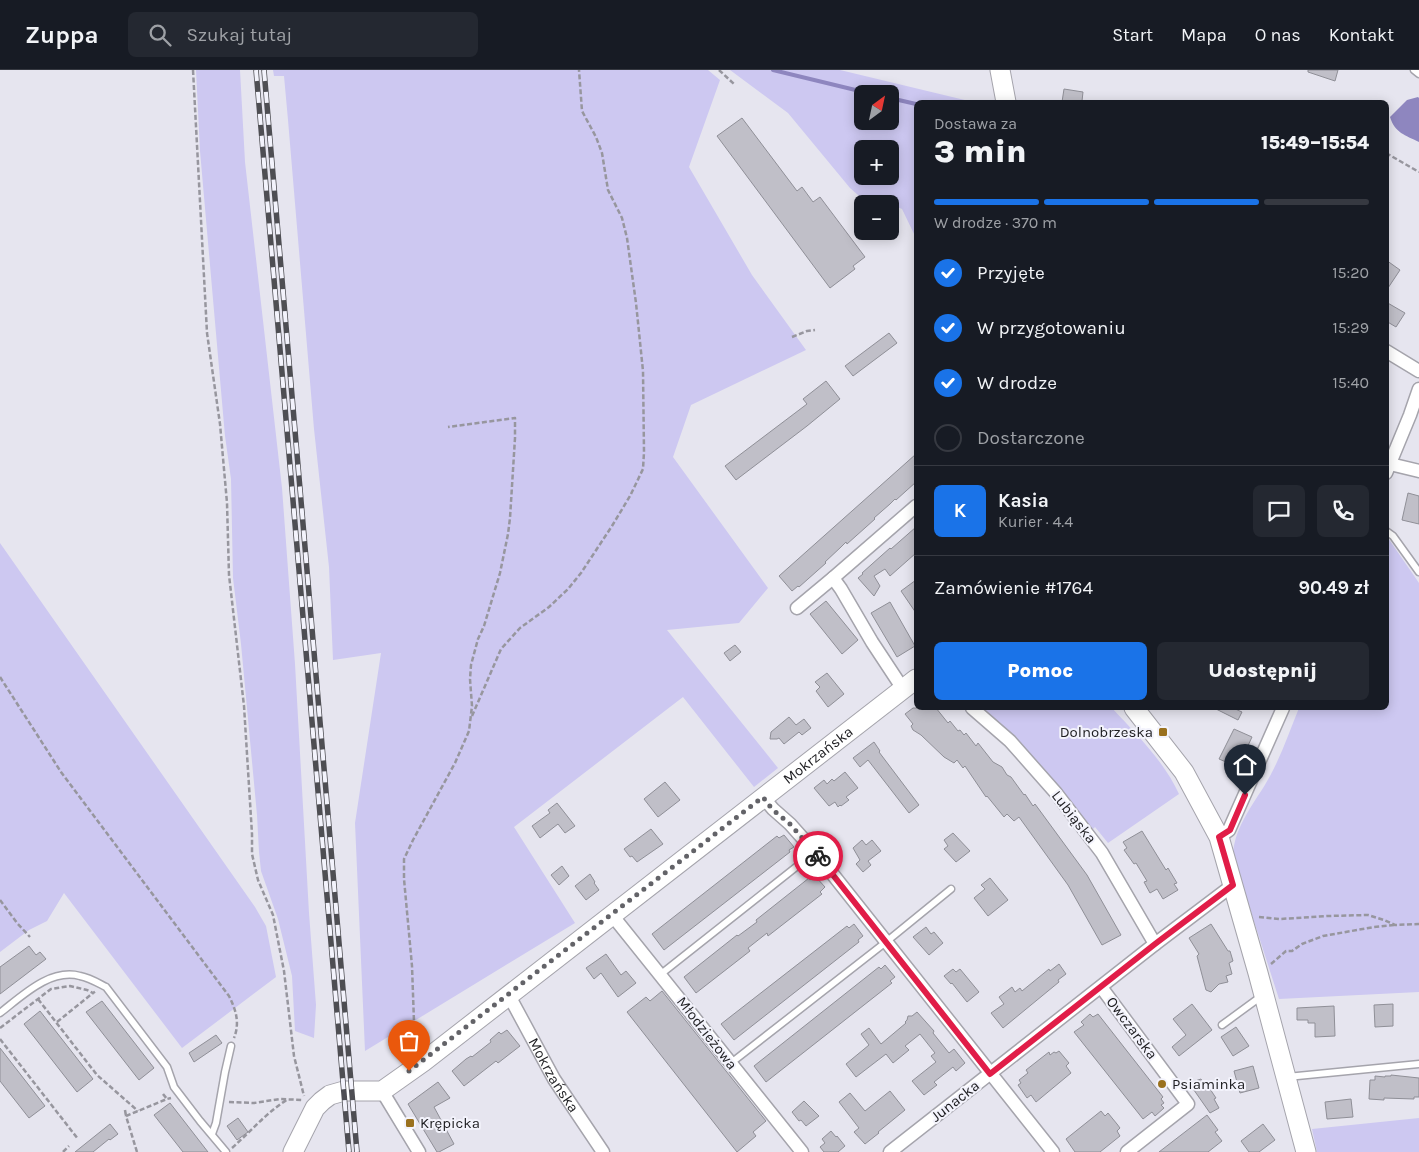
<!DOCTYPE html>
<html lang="pl">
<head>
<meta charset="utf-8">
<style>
	body { margin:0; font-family:Karla,sans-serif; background:#242831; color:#f1f3f6; height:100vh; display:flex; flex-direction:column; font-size:19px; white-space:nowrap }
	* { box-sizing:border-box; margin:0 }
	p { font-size:16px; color:#9ea1a6 }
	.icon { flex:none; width:28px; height:28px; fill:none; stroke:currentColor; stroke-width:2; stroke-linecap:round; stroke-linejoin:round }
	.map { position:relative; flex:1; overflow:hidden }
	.sheet { position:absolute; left:914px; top:30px; width:475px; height:610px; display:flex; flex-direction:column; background:#171b24; border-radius:8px; box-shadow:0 2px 12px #0003 }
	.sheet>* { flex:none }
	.needle { width:32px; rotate:33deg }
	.fabs { position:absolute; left:854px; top:15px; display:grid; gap:10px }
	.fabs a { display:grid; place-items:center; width:45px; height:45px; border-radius:8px; background:#171b24; box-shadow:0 2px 12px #0003; font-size:25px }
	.pin { position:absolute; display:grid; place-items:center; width:42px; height:42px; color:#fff; margin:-51px -21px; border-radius:50% 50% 50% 0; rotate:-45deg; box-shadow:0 0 5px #0007 }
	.pin .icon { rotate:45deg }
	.courier { position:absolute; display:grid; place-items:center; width:50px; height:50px; margin:-25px; border:4px solid #e11d48; border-radius:50%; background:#fff; color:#222; box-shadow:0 1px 6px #0007 }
	.summary em { font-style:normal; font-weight:800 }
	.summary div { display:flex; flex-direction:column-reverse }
	.summary { display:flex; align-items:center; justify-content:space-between; height:85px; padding:0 20px }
	h1 { font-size:32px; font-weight:800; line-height:38px }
	.bar { display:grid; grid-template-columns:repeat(4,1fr); gap:8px 5px; align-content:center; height:60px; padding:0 20px }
	.bar i { height:6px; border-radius:4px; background:#363941 }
	.bar .selected { background:#1a73e8 }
	.bar p { grid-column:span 4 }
	.line { display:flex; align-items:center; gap:12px; padding:0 20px; border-top:1px solid #363941 }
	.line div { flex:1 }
	.round { display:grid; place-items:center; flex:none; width:52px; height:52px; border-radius:8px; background:#242831 }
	ol { padding:0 20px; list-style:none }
	li { display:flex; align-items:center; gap:15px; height:55px }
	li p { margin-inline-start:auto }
	li .icon { padding:5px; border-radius:50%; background:#1a73e8; color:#fff; stroke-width:4 }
	li:last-child { color:#9ea1a6 }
	li i { width:28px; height:28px; border:2px solid #363941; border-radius:50% }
	.primary-button { display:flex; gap:10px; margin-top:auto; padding:10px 20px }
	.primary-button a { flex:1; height:58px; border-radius:8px; background:#1a73e8; color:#fff; font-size:20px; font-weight:800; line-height:58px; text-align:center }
	.primary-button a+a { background:#242831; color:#f1f3f6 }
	header { display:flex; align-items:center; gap:30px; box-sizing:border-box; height:70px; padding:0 25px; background:#171b24; border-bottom:1px solid #363941 }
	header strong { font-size:24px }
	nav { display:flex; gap:28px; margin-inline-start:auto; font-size:18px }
	.search { width:350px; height:45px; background:#242831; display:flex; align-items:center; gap:12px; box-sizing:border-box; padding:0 18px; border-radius:8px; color:#9ea1a6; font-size:19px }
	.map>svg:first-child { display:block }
	.green { fill:#cdc8f1; fill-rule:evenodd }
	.water { fill:#8e86bf }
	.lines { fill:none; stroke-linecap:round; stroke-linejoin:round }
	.stream { stroke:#8e86bf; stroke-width:4 }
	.building { fill:#c0bfc8; stroke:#8f8f97 }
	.lane-casing { stroke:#a5a4ac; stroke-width:9 }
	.street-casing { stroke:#a5a4ac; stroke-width:15 }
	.secondary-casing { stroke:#a5a4ac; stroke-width:21 }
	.path { stroke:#97969e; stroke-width:2.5; stroke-dasharray:5 2.5; stroke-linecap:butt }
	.lane { stroke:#fff; stroke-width:6 }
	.street { stroke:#fff; stroke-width:12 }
	.secondary { stroke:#fff; stroke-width:19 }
	.rail-casing { stroke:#4e4e53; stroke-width:5.5 }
	.rail { stroke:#f3f3fc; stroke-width:4; stroke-dasharray:11; stroke-linecap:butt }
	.done { stroke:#636368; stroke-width:5; stroke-dasharray:0 9 }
	.route { stroke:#e11d48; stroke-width:6 }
	.poi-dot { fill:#9a711e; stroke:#f3f3fc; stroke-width:2 }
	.labels { text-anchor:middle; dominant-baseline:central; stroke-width:4; stroke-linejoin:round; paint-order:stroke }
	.poi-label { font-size:15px; fill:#1d1d20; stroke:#f3f3fc; text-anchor:start }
	.street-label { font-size:15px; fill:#1d1d20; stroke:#f3f3fc }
</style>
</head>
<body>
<header>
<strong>Zuppa</strong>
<div class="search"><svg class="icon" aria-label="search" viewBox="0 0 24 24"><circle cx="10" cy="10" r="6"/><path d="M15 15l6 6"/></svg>Szukaj tutaj</div>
<nav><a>Start</a><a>Mapa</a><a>O nas</a><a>Kontakt</a></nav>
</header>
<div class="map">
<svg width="1419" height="1082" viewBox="0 0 1419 1082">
	<rect width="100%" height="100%" fill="#e6e5ef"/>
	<!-- green -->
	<g class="green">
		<polygon points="196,0 240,0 245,92 282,418 295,594 309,843 316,935 314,968 295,961 292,906 278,849 261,801 259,782 257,745 241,574 233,508 231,409 225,366 200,81"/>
		<polygon points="273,0 708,0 720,10 689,97 752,205 806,280 691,335 673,387 768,518 739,553 667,560 778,698 754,717 683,627 514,757 575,853 365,981 355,753 381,583 333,590 329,497 314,359 288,50 284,6 274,6"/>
		<path d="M730 0H840L973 32H916V168L902 139 886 132H866L850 118 788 43ZM862 24H890V51H862ZM862 79H890V106H862Z"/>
		<path d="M1386 467 1388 468 1419 513V922L1279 929 1233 786C1234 755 1256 732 1270 706 1282 684 1290 660 1299 638H1386Z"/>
		<polygon points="0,473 255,837 266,856 276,907 182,978 64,823 47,851 29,860 0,882"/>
		<path d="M980 638H1112C1136 664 1164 691 1179 724L1108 773 1095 757 1093 759 1047 704 1019 672Z"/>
		<polygon points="1419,1048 1419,1082 1317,1082 1312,1059"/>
	</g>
	<!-- water -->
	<path class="water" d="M1418 27 1419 28V72C1405 65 1395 63 1390 47L1407 30Z"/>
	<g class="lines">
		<!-- stream -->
		<g class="stream">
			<polyline points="773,0 872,24"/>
			<polyline points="890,28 916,34"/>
		</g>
	</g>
	<!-- building -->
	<g class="building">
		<polygon points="1308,0 1338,0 1335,11 1308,2"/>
		<polygon points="1064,19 1083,22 1082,31 1080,32 1062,32"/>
		<polygon points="742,48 797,121 802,117 813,132 820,127 865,187 853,196 855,199 830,218 717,66"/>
		<polygon points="1386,190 1400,200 1386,221"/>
		<polygon points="1386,232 1405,243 1396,257 1386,251"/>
		<polygon points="889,263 897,273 853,306 845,296"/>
		<polygon points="826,311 840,329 807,356 736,410 725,396 807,334 803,329"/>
		<polygon points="916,384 916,412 896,430 895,429 890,434 874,448 875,449 847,474 846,472 841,477 825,492 826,493 799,517 798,516 792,521 779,506"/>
		<polygon points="1408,423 1419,426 1419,454 1402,450"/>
		<polygon points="916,457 916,483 890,506 885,499 874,506 880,516 874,526 858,508 863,504 862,503 881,486 890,478 891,479"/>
		<polygon points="916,510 916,543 901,521"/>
		<polygon points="826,531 858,570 842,584 810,544"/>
		<polygon points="890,532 915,576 897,587 871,543"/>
		<polygon points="735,575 741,582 730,591 724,583"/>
		<polygon points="827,603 844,624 828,637 816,621 820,617 815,612"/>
		<polygon points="913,638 936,638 948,653 950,651 958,661 960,660 964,665 966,663 976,676 978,673 993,692 1002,697 1007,705 1011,707 1024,725 1025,724 1033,736 1035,734 1087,805 1121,865 1102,875 1068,815 1019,747 1014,751 1007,744 1004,747 987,726 986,727 965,696 963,698 957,690 954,693 944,687 921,665 913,660 911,656 913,654 905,644"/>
		<polygon points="1214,638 1233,638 1242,642 1238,650"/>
		<polygon points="789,647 796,655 804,649 811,658 802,665 799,662 784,674 779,668 777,669 770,669 771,662"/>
		<polygon points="1234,659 1252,667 1238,697 1219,689"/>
		<polygon points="874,672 880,681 879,682 919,735 909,743 868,690 860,697 853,688"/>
		<polygon points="845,702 858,718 846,727 849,730 841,736 840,735 838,737 835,732 829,736 814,718 824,710 827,714 832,709 834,711"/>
		<polygon points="665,712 680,730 658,747 644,729"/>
		<polygon points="557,733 575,756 565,763 558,754 540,768 532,756 550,743 548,740"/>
		<polygon points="651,759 663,774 637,792 632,786 630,787 624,779"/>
		<polygon points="1142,761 1166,800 1168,798 1177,813 1174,814 1178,820 1163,829 1157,819 1150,823 1144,812 1147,811 1136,793 1134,794 1124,780 1127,778 1123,772"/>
		<polygon points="953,763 970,781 956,792 944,779 948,776 944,770"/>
		<polygon points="784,765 794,777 789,780 790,782 664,880 652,864 777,766 779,768"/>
		<polygon points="862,770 866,775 872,770 881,781 868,791 871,795 863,802 856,794 860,790 853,778"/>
		<polygon points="562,796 569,806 559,815 551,805"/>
		<polygon points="590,804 595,812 594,813 599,820 586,830 575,816"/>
		<polygon points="815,806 825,817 820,822 822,824 768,866 767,863 748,878 750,881 696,923 684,907 737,865 738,866 757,852 756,850 809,808 810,810"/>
		<polygon points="990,808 1008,830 988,846 974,828 985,819 981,815"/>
		<polygon points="854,854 863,866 858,870 859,872 734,970 721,954 847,856 849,858"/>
		<polygon points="1211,854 1228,881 1230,881 1233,891 1229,893 1232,904 1226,906 1228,912 1219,914 1211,922 1206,920 1197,886 1199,884 1189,868"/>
		<polygon points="926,857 931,864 934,862 943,873 929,885 913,867"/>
		<polygon points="29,876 36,885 40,882 46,889 0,924 0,897"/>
		<polygon points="606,884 621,905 626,901 636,913 618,927 601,903 594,909 586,898"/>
		<polygon points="1059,894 1066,904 1058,910 1059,912 1003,958 991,943 1004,934 999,927 1012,917 1015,922 1020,918 1022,921 1049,899 1050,901"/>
		<polygon points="885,895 895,907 890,911 892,913 766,1012 754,996 879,897 881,899"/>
		<polygon points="953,899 956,902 960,899 979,922 967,932 952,913 951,914 944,906"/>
		<polygon points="662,921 766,1051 753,1062 756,1066 737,1082 627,942 646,927 650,931"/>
		<polygon points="102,931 154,998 139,1010 86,942"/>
		<polygon points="1192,934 1212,960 1179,986 1172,977 1186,965 1173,949"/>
		<polygon points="1393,934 1393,956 1375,957 1374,935"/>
		<polygon points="1334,936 1335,966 1315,967 1315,953 1308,953 1308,950 1297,950 1297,938"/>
		<polygon points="40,941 93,1009 77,1022 24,954"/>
		<polygon points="917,942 934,961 933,963 949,983 954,979 965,993 956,1001 953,997 934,1012 937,1015 924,1025 912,1011 936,992 931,986 935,983 920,964 905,976 909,980 893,993 886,984 856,1007 846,994 869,975 861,964 869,958 881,974 906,953 905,952 907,950 908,946 912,946"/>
		<polygon points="1090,944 1093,947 1098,944 1163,1027 1161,1029 1164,1033 1161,1035 1164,1038 1155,1046 1152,1042 1143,1049 1074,962 1084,955 1081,952"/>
		<polygon points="1236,957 1249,976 1233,986 1221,967"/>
		<polygon points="507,960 520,976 498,993 496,991 464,1016 452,1001 466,989 471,986 472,987 491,972 490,970 499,962 501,964"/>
		<polygon points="216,965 222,973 194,992 189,983"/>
		<polygon points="0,978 45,1036 29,1048 0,1011"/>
		<polygon points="1059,981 1069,993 1066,996 1071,1003 1036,1032 1031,1025 1027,1028 1018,1015 1021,1013 1019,1010 1028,1003 1026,1000 1049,982 1050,985 1054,982 1056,983"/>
		<polygon points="1253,996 1259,1018 1240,1023 1234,1001"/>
		<polygon points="1391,1005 1419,1008 1419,1027 1414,1027 1414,1029 1384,1028 1384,1030 1369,1029 1370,1010 1375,1010 1375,1006 1385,1007 1385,1006 1391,1006"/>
		<polygon points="1201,1009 1208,1021 1210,1019 1216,1028 1214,1029 1219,1038 1210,1043 1189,1013"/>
		<polygon points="438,1012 450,1028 434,1037 454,1074 439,1082 437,1082 408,1034"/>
		<polygon points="890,1021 905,1040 878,1062 879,1063 865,1074 854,1062 859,1058 839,1032 850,1023 865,1041"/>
		<polygon points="1351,1029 1353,1047 1327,1049 1325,1032"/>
		<polygon points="804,1031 819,1046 806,1056 801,1050 799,1051 792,1042"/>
		<polygon points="170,1033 208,1082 183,1082 154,1045"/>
		<polygon points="1101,1041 1105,1046 1108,1043 1117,1054 1120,1058 1117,1061 1120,1066 1100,1082 1075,1082 1066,1069"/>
		<polygon points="1207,1045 1218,1060 1215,1062 1222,1071 1208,1082 1159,1082"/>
		<polygon points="238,1048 248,1062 237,1070 227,1056"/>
		<polygon points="110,1054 118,1064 110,1070 109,1069 93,1082 75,1082"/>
		<polygon points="1263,1054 1275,1070 1259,1082 1249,1082 1241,1071"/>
		<polygon points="831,1061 836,1067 837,1066 845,1076 838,1082 824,1082 820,1077 825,1073 822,1069"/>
	</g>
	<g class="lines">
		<defs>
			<g id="lane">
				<polyline points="1414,0 1419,4"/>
				<polyline points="1386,461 1393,466 1419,502"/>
				<polyline points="661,904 815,782"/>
				<path d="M0 943C22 926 50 898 80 906 90 908 98 913 106 917L167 997 174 1017 200 1051 226 1082"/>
				<polyline points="1222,955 1263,925"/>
				<polyline points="731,993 886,872 951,819"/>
				<polyline points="1287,1007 1419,994"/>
				<polyline points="212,1064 216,1053 225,1002 231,976"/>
			</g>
			<g id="street">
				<polyline points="1386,281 1419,301"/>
				<polyline points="1390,394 1419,401"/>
				<polyline points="1386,403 1410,345 1419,319"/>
				<polyline points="833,508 841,519 872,572 903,619"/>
				<polyline points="797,538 833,508 916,436"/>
				<polyline points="972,638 1010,671 1056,723 1102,783 1155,874"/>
				<polyline points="763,727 773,739 790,754 815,782 1053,1082"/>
				<polyline points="1219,767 1229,760 1283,638"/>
				<polyline points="612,845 802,1082"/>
				<polyline points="1101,917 1188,1034 1127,1082"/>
				<path id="s1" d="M507 926 513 933 554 1009 603 1082"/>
				<polyline points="382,1021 419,1082"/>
				<polyline points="890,1082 1155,874 1233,815"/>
			</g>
			<g id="secondary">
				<polyline points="1000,0 1006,32"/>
				<polyline points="1134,638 1184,702 1219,767 1258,903 1306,1082"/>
				<path id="s2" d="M293 1082 315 1038 322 1031 330 1025 344 1021H382L423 992 916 609"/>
			</g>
		</defs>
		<!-- lane casing -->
		<use href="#lane" class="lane-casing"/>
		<!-- street casing -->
		<use href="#street" class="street-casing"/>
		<!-- secondary casing -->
		<use href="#secondary" class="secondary-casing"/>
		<!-- path -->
		<g class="path">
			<polyline points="193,0 207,263 220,354 227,433 229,505 244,636 252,764 252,784 258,810 273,845 284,901 294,986 304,1026"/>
			<polyline points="719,0 734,14"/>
			<polyline points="1386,83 1419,102"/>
			<polyline points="792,267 807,261 815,260"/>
			<path d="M0 607 61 702 229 926C236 940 240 953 234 968"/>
			<polyline points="472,646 501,579 520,558 549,537 568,519 581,503 612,456 630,426 643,399 644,382 643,301 636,233 627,168 622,148 608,120 602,83 596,67 582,41 579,0"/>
			<polyline points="0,830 17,853 30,867"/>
			<polyline points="1259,847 1280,849 1328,846 1368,845 1384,850 1395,855 1419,854"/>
			<polyline points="1271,894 1286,881 1292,881 1302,874 1323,866 1374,857 1394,855"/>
			<polyline points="38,929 97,1005 138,1041"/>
			<polyline points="57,952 93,923"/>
			<polyline points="0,958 51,919 70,916 87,920 93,923 96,921"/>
			<polyline points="0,969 78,1069"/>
			<polyline points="415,980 412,896 404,809 404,789 413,770 455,693 469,661 472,636 470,609 471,595 478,569 484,556 500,503 508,464 510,448 515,368 515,348 448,357"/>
			<polyline points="163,1024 167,1029"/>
			<polyline points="229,1032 254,1033 280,1029 303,1030"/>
			<polyline points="125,1040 126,1046"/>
			<path d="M232 1078C251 1061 266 1043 288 1029"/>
			<polyline points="63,1082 69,1076"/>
			<polyline points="137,1082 126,1046 167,1029 171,1028"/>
		</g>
		<!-- lane -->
		<use href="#lane" class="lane"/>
		<!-- street -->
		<use href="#street" class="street"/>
		<!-- secondary -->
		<use href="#secondary" class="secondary"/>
		<defs>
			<g id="rail">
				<polyline points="256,0 349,1082"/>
				<polyline points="264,0 357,1082"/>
			</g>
		</defs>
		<!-- rail casing -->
		<use href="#rail" class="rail-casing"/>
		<!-- rail -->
		<use href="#rail" class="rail"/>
	</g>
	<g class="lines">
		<!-- done -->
		<polyline class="done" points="409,1001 763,727 772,739 790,754 818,786"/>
		<!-- route -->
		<polyline class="route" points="818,786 990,1004 1155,874 1233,815 1219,767 1230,760 1245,725"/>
	</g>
	<!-- markers -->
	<g class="poi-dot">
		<rect x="1158" y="657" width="10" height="10" rx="2.5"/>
		<circle cx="1162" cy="1014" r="5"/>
		<rect x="405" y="1048" width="10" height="10" rx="2.5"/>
	</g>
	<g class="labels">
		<!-- poi labels -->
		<g class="poi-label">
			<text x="1153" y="662" text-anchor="end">Dolnobrzeska</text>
			<text x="1172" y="1014">Psiaminka</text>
			<text x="420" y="1053">Krępicka</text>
		</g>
		<!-- street labels -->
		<g class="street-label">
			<text stroke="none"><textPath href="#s2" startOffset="672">Mokrzańska</textPath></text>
			<text transform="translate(1074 747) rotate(52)">Lubiąska</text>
			<text transform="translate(1132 958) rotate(53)">Owczarska</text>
			<text transform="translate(707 963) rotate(52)">Młodzieżowa</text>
			<text stroke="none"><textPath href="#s1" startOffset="92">Mokrzańska</textPath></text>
			<text transform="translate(955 1031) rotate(-38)">Junacka</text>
		</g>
	</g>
</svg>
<div class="fabs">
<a><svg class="needle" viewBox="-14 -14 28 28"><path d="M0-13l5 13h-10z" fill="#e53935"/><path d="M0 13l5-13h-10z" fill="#9ea1a6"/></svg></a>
<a>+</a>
<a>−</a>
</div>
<div class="pin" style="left:409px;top:1001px;background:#ea580c"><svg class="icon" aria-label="bag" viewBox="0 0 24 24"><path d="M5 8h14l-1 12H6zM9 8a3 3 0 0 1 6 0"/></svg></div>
<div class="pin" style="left:1245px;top:725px;background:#1f2937"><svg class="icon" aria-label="home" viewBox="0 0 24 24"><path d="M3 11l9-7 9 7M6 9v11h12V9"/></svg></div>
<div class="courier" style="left:818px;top:786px"><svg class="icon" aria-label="bike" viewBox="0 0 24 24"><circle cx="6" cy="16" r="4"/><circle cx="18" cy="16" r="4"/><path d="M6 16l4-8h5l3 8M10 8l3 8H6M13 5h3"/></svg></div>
<section class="sheet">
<div class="summary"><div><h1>3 min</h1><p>Dostawa za</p></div><em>15:49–15:54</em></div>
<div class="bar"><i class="selected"></i><i class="selected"></i><i class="selected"></i><i></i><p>W drodze · 370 m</p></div>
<ol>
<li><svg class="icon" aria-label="check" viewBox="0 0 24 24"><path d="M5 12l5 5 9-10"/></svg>Przyjęte<p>15:20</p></li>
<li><svg class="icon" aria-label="check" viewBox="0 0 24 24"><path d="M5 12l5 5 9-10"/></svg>W przygotowaniu<p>15:29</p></li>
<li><svg class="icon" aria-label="check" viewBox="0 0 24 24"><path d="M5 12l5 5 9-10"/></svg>W drodze<p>15:40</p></li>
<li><i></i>Dostarczone</li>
</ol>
<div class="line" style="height:90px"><b class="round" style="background:#1a73e8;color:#fff">K</b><div><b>Kasia</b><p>Kurier · 4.4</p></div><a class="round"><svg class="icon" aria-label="chat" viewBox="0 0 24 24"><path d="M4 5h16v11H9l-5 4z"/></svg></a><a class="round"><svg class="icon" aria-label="phone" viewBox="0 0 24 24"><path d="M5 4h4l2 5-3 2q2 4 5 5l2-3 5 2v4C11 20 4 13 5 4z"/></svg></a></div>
<div class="line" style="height:65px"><div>Zamówienie #1764</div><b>90.49 zł</b></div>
<div class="primary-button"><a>Pomoc</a><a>Udostępnij</a></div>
</section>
</div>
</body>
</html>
